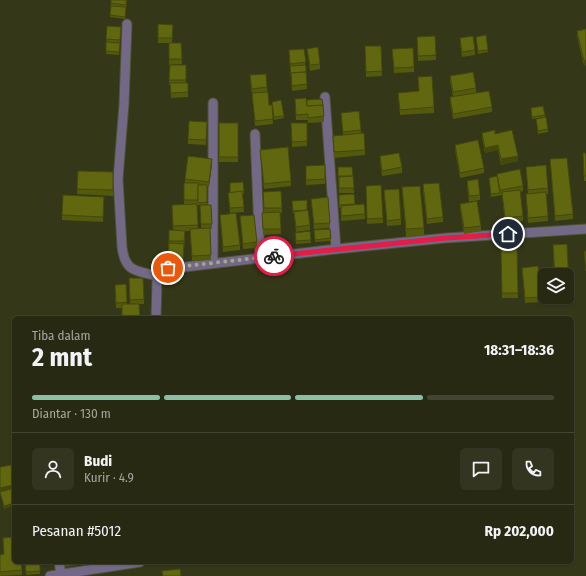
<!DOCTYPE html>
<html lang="id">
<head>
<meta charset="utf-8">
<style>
	body { margin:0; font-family:"Fira Sans Condensed",sans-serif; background:#333520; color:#f1f3f6; height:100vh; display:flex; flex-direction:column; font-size:15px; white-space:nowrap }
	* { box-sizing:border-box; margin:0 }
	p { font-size:13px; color:#a4a69f }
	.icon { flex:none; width:22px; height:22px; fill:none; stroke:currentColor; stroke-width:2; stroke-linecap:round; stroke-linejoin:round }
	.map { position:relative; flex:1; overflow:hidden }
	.sheet { position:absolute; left:12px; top:316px; width:562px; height:248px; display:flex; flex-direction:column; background:#272912; border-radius:6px; box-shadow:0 1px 3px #0004,0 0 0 1px #434532 }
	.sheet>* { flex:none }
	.tools { position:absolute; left:538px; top:268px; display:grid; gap:8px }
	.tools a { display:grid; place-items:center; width:36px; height:36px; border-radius:6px; background:#272912; box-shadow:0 1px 3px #0004,0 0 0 1px #434532; font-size:20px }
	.pin { position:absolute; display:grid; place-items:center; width:34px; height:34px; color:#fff; margin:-17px; border:2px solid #fff; border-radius:50%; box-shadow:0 1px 4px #0007 }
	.courier { position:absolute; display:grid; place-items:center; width:40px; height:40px; margin:-20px; border:3px solid #e11d48; border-radius:50%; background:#fff; color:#222; box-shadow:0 1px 5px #0007 }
	.overview em { font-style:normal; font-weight:700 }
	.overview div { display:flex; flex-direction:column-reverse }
	.overview { display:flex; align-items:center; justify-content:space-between; height:68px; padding:0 20px }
	h1 { font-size:26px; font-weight:700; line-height:30px }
	.bar { display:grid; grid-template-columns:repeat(4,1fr); gap:6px 4px; align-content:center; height:48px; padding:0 20px }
	.bar i { height:5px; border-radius:3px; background:#434532 }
	.bar .active { background:#8abfa5 }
	.bar p { grid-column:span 4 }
	.line { display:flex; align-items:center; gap:10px; padding:0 20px; border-top:1px solid #434532 }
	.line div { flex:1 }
	.round { display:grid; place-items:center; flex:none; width:42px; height:42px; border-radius:6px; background:#333520 }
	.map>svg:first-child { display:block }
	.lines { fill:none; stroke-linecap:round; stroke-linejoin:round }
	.minor-casing { stroke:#4f5235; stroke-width:11 }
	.minor { stroke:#736987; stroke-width:9 }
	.wall { fill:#53590d; fill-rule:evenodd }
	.shaded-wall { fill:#44480a }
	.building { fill:#61670f; stroke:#44480a }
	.done { stroke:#a3a690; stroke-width:4; stroke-dasharray:0 7.2 }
	.route { stroke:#e11d48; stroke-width:5 }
</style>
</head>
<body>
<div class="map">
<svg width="586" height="576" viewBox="0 0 586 576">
	<rect width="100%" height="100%" fill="#343718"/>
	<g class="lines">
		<defs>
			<g id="minor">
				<path d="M127 24 124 104 118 179 122 247C125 272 136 271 158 276"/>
				<polyline points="325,97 336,249"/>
				<polyline points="213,103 213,263"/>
				<polyline points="255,134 260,257"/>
				<polyline points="156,318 157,282 158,276 168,269 336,249 446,238 586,229"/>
				<polyline points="59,562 61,574"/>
				<polyline points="50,576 140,562"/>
			</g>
		</defs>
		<!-- minor casing -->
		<use href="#minor" class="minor-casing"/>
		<!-- minor -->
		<use href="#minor" class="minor"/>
	</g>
	<!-- wall -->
	<g class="wall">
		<polygon points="111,0 127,0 125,19 110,17"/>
		<polygon points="158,24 173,25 172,43 181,43 182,64 169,65 169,43 158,43"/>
		<polygon points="107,26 121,27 119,55 106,54"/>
		<polygon points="586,29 586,65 584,66 577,36 577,31"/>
		<polygon points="435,36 436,60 418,61 417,37"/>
		<polygon points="476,37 488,50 488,52 478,54"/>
		<polygon points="460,38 475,50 475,55 462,57 460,43"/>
		<polygon points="365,46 381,46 382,76 366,77"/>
		<polygon points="304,49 307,89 292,91 289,50"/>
		<polygon points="307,49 320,64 320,69 310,71"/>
		<polygon points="392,49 414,67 414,72 394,73"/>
		<polygon points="170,65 186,65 186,83 188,92 188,97 171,98 170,85 169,85"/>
		<polygon points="250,75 267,87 269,105 272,105 272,102 284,116 284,118 274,120 272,107 273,124 255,126 252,94 250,81"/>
		<polygon points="450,76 476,88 476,93 492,107 492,112 453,119 450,102 450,97 453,97 450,81"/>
		<polygon points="418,77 434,107 434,113 400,115 398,93 419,91"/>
		<polygon points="295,99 307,100 324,116 324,122 308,123 308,120 296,120"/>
		<polygon points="531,108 545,115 545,117 532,119"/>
		<polygon points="341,113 361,130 361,133 365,150 365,155 334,158 333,136 343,135"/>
		<polygon points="536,119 548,129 548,132 538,134"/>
		<rect x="219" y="123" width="19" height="39"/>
		<polygon points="291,123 307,123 307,146 292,147"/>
		<polygon points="207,128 206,145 188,144 188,139"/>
		<polygon points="482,133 495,134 518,161 501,165 498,150 485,153 482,138"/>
		<polygon points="455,145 484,168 484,173 460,178 455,150"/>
		<polygon points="260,150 291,181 291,186 264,189"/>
		<polygon points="583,153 586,153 586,181 584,181"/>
		<polygon points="380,156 402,167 402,173 382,176 380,162"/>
		<polygon points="550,159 573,214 573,219 555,221"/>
		<path d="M212 164 209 187H207V205H211L212 229H210L211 260 192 261 190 231H184L185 236 183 263 168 262 169 230H173L172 205H184V183H185V179ZM197 205H200L201 228H198Z"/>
		<polygon points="325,165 325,184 306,185 306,166"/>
		<polygon points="338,167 353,176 354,193 339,193"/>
		<polygon points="526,167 548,188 548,194 546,194 548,221 528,223 526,199 526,194 528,194"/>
		<polygon points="78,171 113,172 113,196 77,194"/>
		<polygon points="497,174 523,186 523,191 520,192 523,216 523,221 505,223 502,195 491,197 489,180 489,178 497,176"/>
		<polygon points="467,181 480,195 480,200 469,202 467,186"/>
		<polygon points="243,182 244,194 243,194 244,212 230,213 228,193 230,193"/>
		<polygon points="423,184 443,217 443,222 427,224 423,190"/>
		<polygon points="402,187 424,228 424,235 406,237"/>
		<polygon points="384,190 401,219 401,225 387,226"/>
		<polygon points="281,191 282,213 280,213 281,234 263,235 262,213 264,212 263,192"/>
		<polygon points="366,191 383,218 383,223 367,224"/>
		<polygon points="354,194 355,205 365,214 365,219 341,221 341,207 339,208 339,195"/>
		<polygon points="311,199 330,223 330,228 314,229"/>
		<polygon points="292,201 307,210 310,225 310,230 296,232 294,214 293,214"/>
		<polygon points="104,202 103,222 62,220 62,215"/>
		<polygon points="460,204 481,226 481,231 464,234 460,209"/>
		<polygon points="220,215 240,245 240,250 223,252"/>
		<polygon points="240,216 257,242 257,248 243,249"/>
		<polygon points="330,229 331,241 315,242 314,230"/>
		<polygon points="310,231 311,243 296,244 295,233"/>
		<polygon points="567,244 569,285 569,290 567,290 567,275 554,275 553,250 553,245"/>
		<polygon points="501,249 517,249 518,298 502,298"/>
		<polygon points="522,268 541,297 541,302 525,303"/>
		<polygon points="126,284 127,304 130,304 129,284 144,299 144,304 136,304 122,308 116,308 115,290"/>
		<polygon points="11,465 4,509 0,492 0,467"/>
		<polygon points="3,538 22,570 22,575 0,576 0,555 4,554"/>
		<polygon points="25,562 40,562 40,574 26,575"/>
		<polygon points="43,562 56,562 56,563 43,564"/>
		<polygon points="65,562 85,562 85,564 65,567"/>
		<polygon points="93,562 112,562 112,563 93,564"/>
	</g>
	<!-- shaded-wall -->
	<g class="shaded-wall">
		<polygon points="586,60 586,65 584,66 584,61"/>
		<polygon points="498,145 498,150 485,153 485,148"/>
		<polygon points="518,156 518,161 501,165 501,159"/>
		<polygon points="212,159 212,164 209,187 209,182"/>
		<polygon points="14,485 14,490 0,494 0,488"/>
		<polygon points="14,503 14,506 4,509 4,506"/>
	</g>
	<!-- building -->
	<g class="building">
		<polygon points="111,0 126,0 126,5 111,3"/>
		<polygon points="111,6 126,7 125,17 110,15"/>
		<polygon points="158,24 173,25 172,38 158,38"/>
		<polygon points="107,26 121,27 120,40 106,39"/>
		<polygon points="586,29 586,60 584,61 577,31"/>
		<polygon points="486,35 488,50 478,51 476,37"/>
		<polygon points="435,36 436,55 418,56 417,37"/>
		<polygon points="473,36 475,50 462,52 460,38"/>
		<polygon points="106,42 120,43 119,52 106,51"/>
		<polygon points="169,43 181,43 182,59 169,59"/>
		<polygon points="365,46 381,46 382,71 366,72"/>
		<polygon points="318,47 320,64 310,65 307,49"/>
		<polygon points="413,48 414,67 394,68 392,49"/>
		<polygon points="304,49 306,62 290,64 289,50"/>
		<polygon points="170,65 186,65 186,80 169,80"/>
		<polygon points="306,65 306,72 291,73 291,76 290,66"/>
		<polygon points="306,72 307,84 292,86 291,73"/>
		<polygon points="473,72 476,88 453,92 450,76"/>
		<polygon points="266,74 267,87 252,89 250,75"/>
		<polygon points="432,76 434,107 400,110 398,93 419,91 418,77"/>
		<polygon points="170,83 188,83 188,92 171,93"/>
		<polygon points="489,91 492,107 453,114 450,97"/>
		<polygon points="268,92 269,105 272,105 273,119 255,121 252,93"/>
		<polygon points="306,98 307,106 323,105 324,116 308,118 308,114 296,115 295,99"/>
		<polygon points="322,99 323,105 307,106 307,100"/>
		<polygon points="281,100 284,116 274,117 272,102"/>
		<polygon points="543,106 545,115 532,117 531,108"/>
		<polygon points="359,111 361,130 343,132 341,113"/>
		<polygon points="546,117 548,129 538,131 536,119"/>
		<polygon points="189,121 207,122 206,140 188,139"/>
		<rect x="219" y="123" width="19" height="34"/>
		<polygon points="291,123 307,123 307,141 292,142"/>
		<polygon points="495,130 495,134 512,130 518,156 501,159 498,145 485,148 482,133"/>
		<polygon points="364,133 365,150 334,152 333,136"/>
		<polygon points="478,140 484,168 460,173 455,145"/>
		<polygon points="288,147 291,181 264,184 260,150"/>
		<polygon points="399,153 402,167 382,171 380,156"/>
		<polygon points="583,153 586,153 586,176 584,176"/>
		<polygon points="188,156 212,159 209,182 185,179"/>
		<polygon points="567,158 573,214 555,216 550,159"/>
		<polygon points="325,165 325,179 306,180 306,166"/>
		<polygon points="546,165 548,188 528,190 526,167"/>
		<polygon points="338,167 352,167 353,176 338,176"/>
		<polygon points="520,169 523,186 500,190 497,174"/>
		<polygon points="78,171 113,172 113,190 77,189"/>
		<polygon points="353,176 354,188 339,188 339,177"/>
		<polygon points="497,176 500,193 491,194 489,178"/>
		<polygon points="478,179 480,195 469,196 467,181"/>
		<polygon points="243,182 244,191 230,193 230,183"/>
		<rect x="184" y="183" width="14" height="17"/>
		<polygon points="439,183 443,217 427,219 423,184"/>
		<polygon points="198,185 207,185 207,202 198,203"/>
		<polygon points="381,185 383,218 367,219 366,186"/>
		<polygon points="420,186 424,228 406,229 402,187"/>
		<polygon points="399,189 401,219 387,221 384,190"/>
		<polygon points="520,190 523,216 505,218 502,192"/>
		<polygon points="242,191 244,207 230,208 228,193"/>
		<polygon points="281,191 282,208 264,208 263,192"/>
		<polygon points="546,192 548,216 528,218 526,194"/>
		<polygon points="354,194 355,204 339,205 339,195"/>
		<polygon points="63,195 104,197 103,217 62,215"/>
		<polygon points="328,197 330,223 314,224 311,199"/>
		<polygon points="307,200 307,210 293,211 292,201"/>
		<polygon points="477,201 481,226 464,228 460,204"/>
		<polygon points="197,204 198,225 173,226 172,205"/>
		<polygon points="364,204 365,214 341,216 341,206"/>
		<polygon points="200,205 211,205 212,224 201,224"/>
		<polygon points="308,210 310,225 296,227 294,212"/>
		<polygon points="280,212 281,229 263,229 262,213"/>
		<polygon points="236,213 240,245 223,247 220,215"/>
		<polygon points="254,215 257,242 243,244 240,216"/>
		<polygon points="210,228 211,255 192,256 190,229"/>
		<polygon points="330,229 331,238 315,240 314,230"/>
		<polygon points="169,230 185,231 184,241 169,241"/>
		<polygon points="310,231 311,240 296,241 295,233"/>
		<polygon points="169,243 184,244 183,260 168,259"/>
		<polygon points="567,244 569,285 567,285 567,275 555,275 553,245"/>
		<polygon points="501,249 517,249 518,293 502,293"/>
		<polygon points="584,251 586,251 586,271"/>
		<polygon points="538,266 541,297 525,298 522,268"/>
		<polygon points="129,278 143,278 144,299 130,300"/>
		<polygon points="126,284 127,302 116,303 115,285"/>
		<polygon points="122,304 139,304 140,318 122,318"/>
		<polygon points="11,465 14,476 14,485 0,488 0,467"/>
		<polygon points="14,488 14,503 4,506 0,492"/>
		<polygon points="14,537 14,562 21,562 22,570 0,572 0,555 4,554 3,538"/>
		<polygon points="25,562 40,562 40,571 26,572"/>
		<polygon points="180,569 181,576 163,576 162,571"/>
	</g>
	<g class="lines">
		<!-- done -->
		<polyline class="done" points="168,268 274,256"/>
		<!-- route -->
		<polyline class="route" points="274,256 446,238 508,234"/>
	</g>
</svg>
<div class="tools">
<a><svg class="icon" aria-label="layers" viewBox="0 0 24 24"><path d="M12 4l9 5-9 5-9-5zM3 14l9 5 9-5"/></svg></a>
</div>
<div class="pin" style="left:168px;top:268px;background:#ea580c"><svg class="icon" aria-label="bag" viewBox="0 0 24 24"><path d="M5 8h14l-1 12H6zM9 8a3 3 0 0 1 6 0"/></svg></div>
<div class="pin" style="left:508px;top:234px;background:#1f2937"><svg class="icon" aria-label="home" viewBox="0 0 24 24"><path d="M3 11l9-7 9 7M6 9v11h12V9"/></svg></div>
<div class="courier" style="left:274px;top:256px"><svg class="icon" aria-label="bike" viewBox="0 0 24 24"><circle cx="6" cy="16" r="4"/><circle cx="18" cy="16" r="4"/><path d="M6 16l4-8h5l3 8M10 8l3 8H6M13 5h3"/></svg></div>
<section class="sheet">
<div class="overview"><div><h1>2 mnt</h1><p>Tiba dalam</p></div><em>18:31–18:36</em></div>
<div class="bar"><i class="active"></i><i class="active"></i><i class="active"></i><i></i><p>Diantar · 130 m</p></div>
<div class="line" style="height:72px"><a class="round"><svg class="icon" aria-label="person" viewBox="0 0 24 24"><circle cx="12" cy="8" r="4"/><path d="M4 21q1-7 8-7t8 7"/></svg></a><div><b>Budi</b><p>Kurir · 4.9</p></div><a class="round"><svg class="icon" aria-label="chat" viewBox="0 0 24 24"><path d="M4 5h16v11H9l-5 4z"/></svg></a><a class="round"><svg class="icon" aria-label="phone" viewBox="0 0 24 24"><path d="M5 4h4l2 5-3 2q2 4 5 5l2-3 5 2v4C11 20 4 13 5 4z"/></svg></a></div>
<div class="line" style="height:52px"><div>Pesanan #5012</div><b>Rp 202,000</b></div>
</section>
</div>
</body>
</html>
